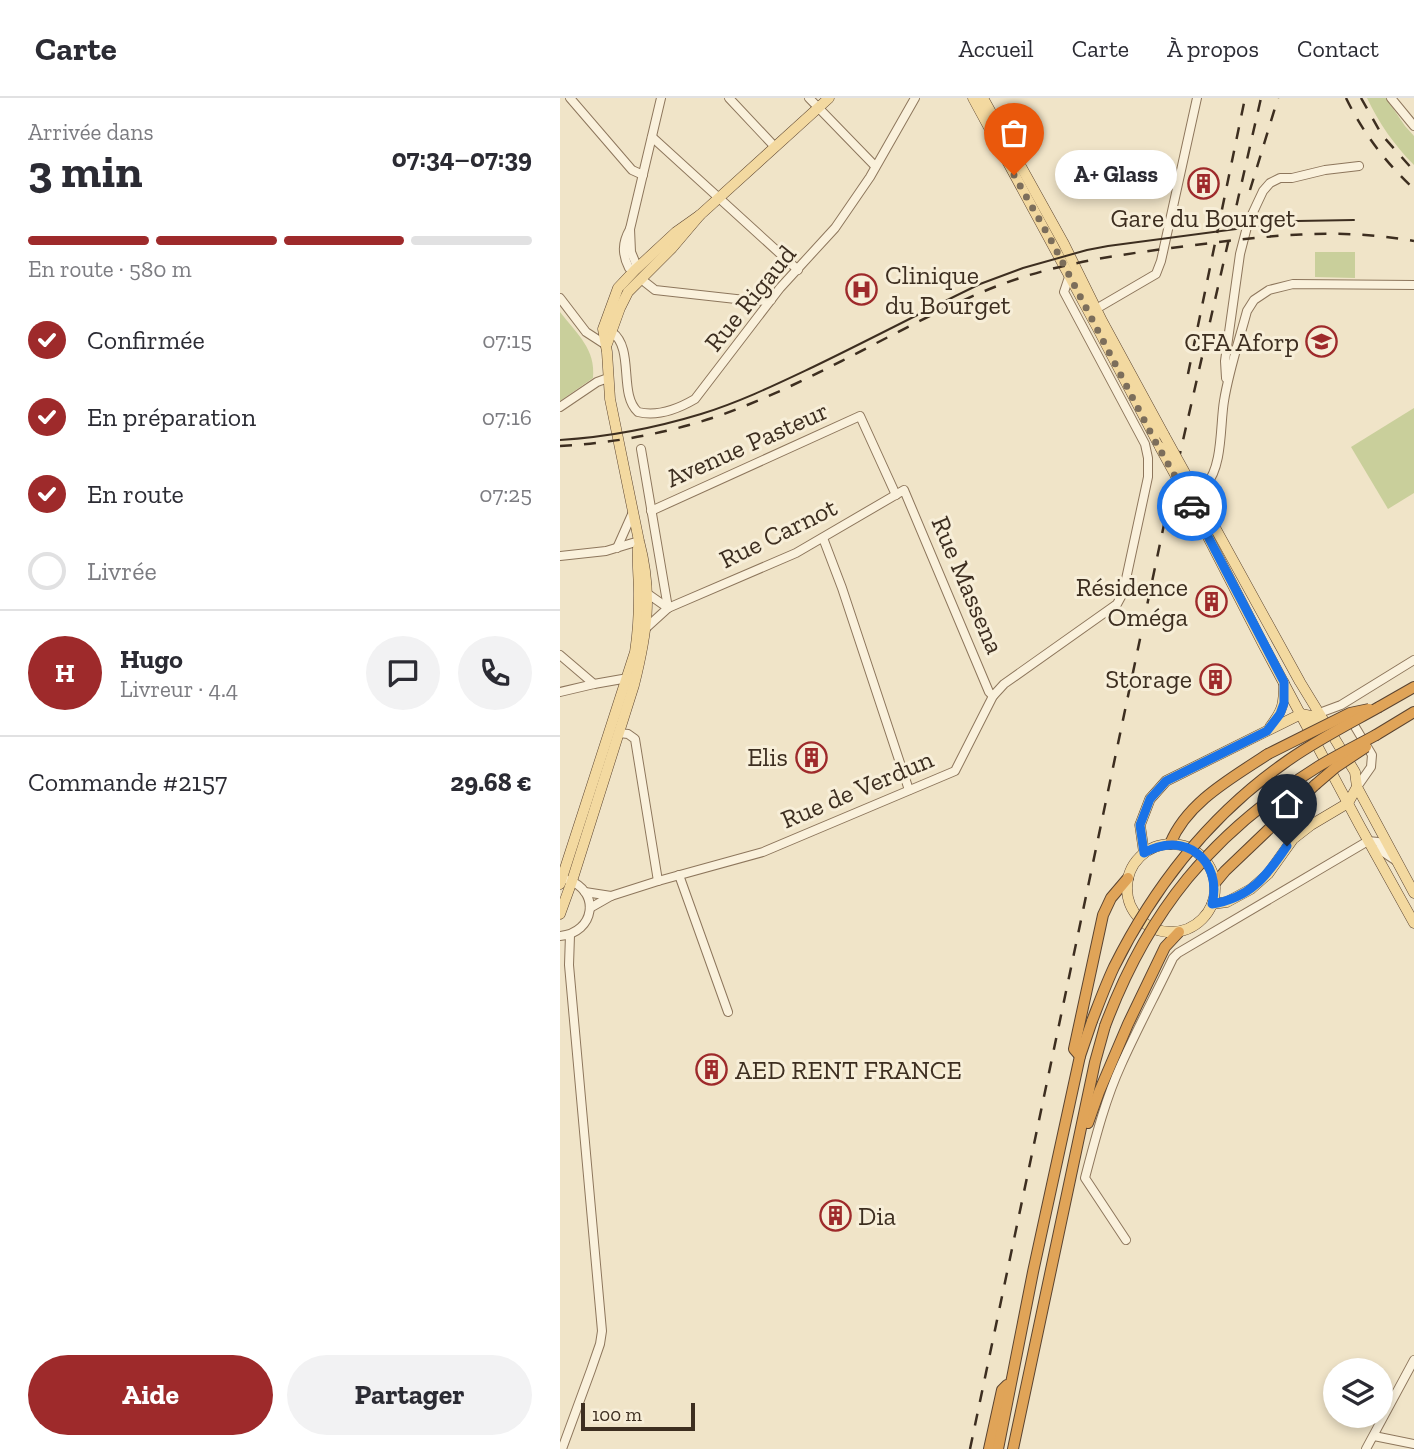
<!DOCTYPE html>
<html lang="fr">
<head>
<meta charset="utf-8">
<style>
	body { margin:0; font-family:"Zilla Slab",serif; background:#f2f2f3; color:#2b2b33; height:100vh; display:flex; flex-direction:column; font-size:26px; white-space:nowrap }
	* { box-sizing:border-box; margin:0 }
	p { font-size:23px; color:#7c7c81 }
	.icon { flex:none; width:38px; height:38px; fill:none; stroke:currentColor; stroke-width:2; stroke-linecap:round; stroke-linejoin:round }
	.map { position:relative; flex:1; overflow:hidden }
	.side { display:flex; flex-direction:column; background:#fff; width:560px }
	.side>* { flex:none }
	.fabs { position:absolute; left:763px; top:1260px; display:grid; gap:14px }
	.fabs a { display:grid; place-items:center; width:70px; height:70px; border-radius:50%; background:#fff; box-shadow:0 4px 10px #0003; font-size:35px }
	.scale { position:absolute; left:21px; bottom:18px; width:114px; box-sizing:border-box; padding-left:7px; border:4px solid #3d2e20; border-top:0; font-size:19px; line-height:24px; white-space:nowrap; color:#3d2e20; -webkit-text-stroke:5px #f7eed8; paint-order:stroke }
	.pin { position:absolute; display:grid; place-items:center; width:60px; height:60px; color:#fff; margin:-72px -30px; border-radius:50% 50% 50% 0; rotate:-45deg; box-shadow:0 0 7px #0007 }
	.pin .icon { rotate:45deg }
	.courier { position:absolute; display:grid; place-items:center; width:70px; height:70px; margin:-35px; border:5px solid #1a73e8; border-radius:50%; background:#fff; color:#222; box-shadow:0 2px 9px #0007 }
	.bubble { position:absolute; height:49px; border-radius:24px; background:#fff; box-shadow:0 4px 10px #0003; font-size:23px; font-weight:700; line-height:49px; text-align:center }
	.summary em { font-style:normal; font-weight:700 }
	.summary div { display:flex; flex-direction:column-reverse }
	.summary { display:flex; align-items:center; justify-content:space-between; height:119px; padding:0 28px }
	h1 { font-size:46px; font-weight:700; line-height:52px }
	.bar { display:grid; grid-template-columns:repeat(4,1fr); gap:10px 7px; align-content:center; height:84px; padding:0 28px }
	.bar i { height:9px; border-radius:5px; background:#e1e1e2 }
	.bar .on { background:#9e2a2b }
	.bar p { grid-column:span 4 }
	.line { display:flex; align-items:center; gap:18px; padding:0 28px; border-top:2px solid #e1e1e2 }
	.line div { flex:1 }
	.round { display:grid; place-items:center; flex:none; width:74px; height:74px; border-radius:37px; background:#f2f2f3 }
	ol { padding:0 28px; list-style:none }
	li { display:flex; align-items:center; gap:21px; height:77px }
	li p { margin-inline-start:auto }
	li .icon { padding:7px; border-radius:50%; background:#9e2a2b; color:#fff; stroke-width:4 }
	li:last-child { color:#7c7c81 }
	li i { width:38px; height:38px; border:4px solid #e1e1e2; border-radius:50% }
	.cta { display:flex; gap:14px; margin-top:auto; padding:14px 28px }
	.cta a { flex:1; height:80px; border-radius:42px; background:#9e2a2b; color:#fff; font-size:28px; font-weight:700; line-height:80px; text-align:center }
	.cta a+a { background:#f2f2f3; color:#2b2b33 }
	header { display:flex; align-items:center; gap:42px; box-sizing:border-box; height:98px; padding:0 35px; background:#fff; border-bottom:2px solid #e1e1e2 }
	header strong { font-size:33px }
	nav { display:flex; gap:38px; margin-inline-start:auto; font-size:24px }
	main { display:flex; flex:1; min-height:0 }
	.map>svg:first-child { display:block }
	.green { fill:#c9cf9b }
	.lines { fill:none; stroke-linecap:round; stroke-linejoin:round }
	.minor-casing { stroke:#8d765c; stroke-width:10 }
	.major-casing { stroke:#5b4430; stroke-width:11 }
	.highway-casing { stroke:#5b4430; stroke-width:12 }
	.minor { stroke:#faf1dc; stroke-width:8 }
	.major { stroke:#f3d9a0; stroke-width:10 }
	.highway { stroke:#e0a458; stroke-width:10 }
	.tram { stroke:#3d2e20; stroke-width:2 }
	.rail { stroke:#3d2e20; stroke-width:2.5; stroke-dasharray:12 12; stroke-linecap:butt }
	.major-bridge-casing { stroke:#5b4430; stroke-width:11; stroke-linecap:butt }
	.highway-bridge-casing { stroke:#5b4430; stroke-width:12; stroke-linecap:butt }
	.major-bridge { stroke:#f3d9a0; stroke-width:10 }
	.highway-bridge { stroke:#e0a458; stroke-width:10 }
	.done { stroke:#7c6e5b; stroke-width:7; stroke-dasharray:0 12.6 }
	.route { stroke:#1a73e8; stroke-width:9 }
	.labels { text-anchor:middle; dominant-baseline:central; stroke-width:6; stroke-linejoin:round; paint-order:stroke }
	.poi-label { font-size:26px; fill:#3d2e20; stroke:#f7eed8; text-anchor:end }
	.street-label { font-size:26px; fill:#3d2e20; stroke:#f7eed8 }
</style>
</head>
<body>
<header>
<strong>Carte</strong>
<nav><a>Accueil</a><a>Carte</a><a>À propos</a><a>Contact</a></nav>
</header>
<main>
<section class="side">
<div class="summary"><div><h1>3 min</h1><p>Arrivée dans</p></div><em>07:34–07:39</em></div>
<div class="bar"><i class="on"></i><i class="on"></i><i class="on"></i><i></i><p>En route · 580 m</p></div>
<ol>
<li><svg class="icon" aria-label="check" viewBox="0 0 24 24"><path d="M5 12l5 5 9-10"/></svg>Confirmée<p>07:15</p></li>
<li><svg class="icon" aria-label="check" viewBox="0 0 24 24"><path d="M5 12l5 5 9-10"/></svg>En préparation<p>07:16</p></li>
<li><svg class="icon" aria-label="check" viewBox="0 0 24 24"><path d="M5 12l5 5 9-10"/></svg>En route<p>07:25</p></li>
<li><i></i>Livrée</li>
</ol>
<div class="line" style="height:126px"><b class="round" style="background:#9e2a2b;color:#fff">H</b><div><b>Hugo</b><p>Livreur · 4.4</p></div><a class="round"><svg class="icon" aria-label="chat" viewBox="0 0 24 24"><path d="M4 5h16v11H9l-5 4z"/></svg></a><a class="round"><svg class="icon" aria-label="phone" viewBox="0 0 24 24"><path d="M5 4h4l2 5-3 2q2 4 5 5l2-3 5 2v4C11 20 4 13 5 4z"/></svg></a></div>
<div class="line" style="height:91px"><div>Commande #2157</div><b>29.68 €</b></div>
<div class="cta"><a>Aide</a><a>Partager</a></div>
</section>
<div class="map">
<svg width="854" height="1351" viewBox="0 0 854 1351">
	<rect width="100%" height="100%" fill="#f0e4c8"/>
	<!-- green -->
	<g class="green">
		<path d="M807 0H826L845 28 854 38V67C834 47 819 25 807 0Z"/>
		<polygon points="755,154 795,154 795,180 755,179"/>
		<path d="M0 214C17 236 36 251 33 280L0 303Z"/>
		<polygon points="854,310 854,395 828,411 791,349"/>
	</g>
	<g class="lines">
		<defs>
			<g id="minor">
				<polyline points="10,0 72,72 83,77"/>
				<polyline points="169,0 215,49"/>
				<polyline points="249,0 315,68"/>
				<polyline points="831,0 854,28"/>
				<polyline points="92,39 238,172"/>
				<polyline points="70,131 71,154 76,166 75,172"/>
				<path d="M75 172 69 170C62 156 62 145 70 131L101 0"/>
				<polyline points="81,181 95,192 194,203 211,202"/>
				<polyline points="0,200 26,234 46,247"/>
				<polyline points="536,211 596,176 601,163 637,0"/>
				<path d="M52 234C75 251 58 296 78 314 98 319 118 311 135 301L220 190 275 130 310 79 355 0"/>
				<polyline points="666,280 665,263 680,156 688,125 703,93 710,85 720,80 732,80 765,72 799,68"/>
				<polyline points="0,309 37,284 48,280"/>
				<polyline points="81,351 108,510"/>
				<path d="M634 398C638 394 643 391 646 387 663 368 660 326 664 303 669 272 679 243 687 213L694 202 709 192 733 186 854 187"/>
				<polyline points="91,413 300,318 336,397"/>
				<polyline points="263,440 282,490 349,692"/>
				<polyline points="57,450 73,414"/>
				<polyline points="0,458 46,453 79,443"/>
				<polyline points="88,496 108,510"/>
				<polyline points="86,530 108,510 236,455 344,392 429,594 433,598"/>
				<polyline points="0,557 34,586"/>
				<polyline points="0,594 34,586 68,580"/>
				<polyline points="754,617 781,607 854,562"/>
				<polyline points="791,622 812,657 811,669 797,689"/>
				<polyline points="59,635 68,636 75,641 98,783"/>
				<polyline points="119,777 168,914"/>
				<polyline points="25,794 51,798"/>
				<polyline points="30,810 51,798 98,783 203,754 395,673 433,598 444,586 557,506 563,495 588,379 588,360 585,346 504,194 509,179"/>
				<path d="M0 838C35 835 41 793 8 782"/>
				<path d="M566 1142 525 1080C535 1042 545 1002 561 967 577 931 596 896 613 860L618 855 808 743 818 744 823 754 835 762"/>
				<polyline points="814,1338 854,1346"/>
				<polyline points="2,1351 31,1272 40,1246 42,1233 9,867 10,837"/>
				<polyline points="806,1351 854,1262"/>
			</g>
			<g id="major">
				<polyline points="413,0 537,229 600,349"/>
				<polyline points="423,0 504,146 542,223 604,337"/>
				<polyline points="47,246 60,210 68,194 112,150 140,117 269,0"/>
				<polyline points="636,395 740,584 795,674 797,689 854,795"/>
				<polyline points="629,402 704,548 800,728 854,825"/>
				<path d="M710 629C723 612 724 606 724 585"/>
				<circle cx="611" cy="790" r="44"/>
				<polyline points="584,755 580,727 590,701 606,683 741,616 751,618 762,636"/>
				<path d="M0 786 75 554C78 535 79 516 79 496 79 481 77 466 78 450"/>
				<polyline points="652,806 667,804 691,791 708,776 733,741 751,727 788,705 797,689"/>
				<path d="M0 816 12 783 74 587C87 535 93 496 79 443L50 301 47 254 43 231 58 190 75 172 116 134 140 117"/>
			</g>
			<g id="highway">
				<polyline points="819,609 854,589"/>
				<polyline points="816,637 854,614"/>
				<path d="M610 746C627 704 672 680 708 656"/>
				<polyline points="655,785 665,773 755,687"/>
				<polyline points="520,958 514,951 543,817 551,800 568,780"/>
				<polyline points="528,1025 539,994 568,926 605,849 619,834"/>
				<polyline points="429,1351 442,1292 447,1287"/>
				<polyline points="438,1351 473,1174 520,958 532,923"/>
				<polyline points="453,1351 535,964 545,928"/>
			</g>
		</defs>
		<!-- minor casing -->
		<use href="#minor" class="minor-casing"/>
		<!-- major casing -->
		<use href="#major" class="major-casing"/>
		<!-- highway casing -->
		<use href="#highway" class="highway-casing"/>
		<!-- minor -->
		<use href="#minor" class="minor"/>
		<!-- major -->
		<use href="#major" class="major"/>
		<!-- highway -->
		<use href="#highway" class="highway"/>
		<!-- tram -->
		<path class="tram" d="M0 342C48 339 95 330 141 316 180 304 217 286 253 269 309 242 364 213 420 186L463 170 527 152 548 148 737 123 794 122"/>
		<!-- rail -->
		<g class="rail">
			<path d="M786 0C803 35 826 65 854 91"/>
			<polyline points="801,0 822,37 854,73"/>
			<polyline points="690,92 718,0"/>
			<polyline points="628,276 685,0"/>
			<path d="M0 348C55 345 109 335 161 317 251 285 333 232 420 195 487 166 556 157 627 148 705 138 775 129 854 143"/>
			<polyline points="410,1351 606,417 701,0"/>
		</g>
		<defs>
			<g id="major-bridge">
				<polyline points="604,337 636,395"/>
				<polyline points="600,349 629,402"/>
			</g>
			<g id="highway-bridge">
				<polyline points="708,656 790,615 809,611"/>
				<polyline points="755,687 776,669 806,649"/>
				<path d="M532 923C539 905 546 886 554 869 594 789 650 718 723 666 753 644 787 627 819 609"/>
				<path d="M545 928C588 813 652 735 756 670 775 658 796 648 816 637"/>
			</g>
		</defs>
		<!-- major-bridge casing -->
		<use href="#major-bridge" class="major-bridge-casing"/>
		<!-- highway-bridge casing -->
		<use href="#highway-bridge" class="highway-bridge-casing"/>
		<!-- major-bridge -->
		<use href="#major-bridge" class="major-bridge"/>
		<!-- highway-bridge -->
		<use href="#highway-bridge" class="highway-bridge"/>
	</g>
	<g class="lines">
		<!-- done -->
		<polyline class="done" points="454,77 492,144 595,343 632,408"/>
		<!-- route -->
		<path class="route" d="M632 408 724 584V605L720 616 707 633 606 683 590 701 580 727 584 755C624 732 663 762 652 806 690 800 706 779 727 748"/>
	</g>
	<!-- icons -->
	<defs>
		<symbol id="building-ring" viewBox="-11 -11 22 22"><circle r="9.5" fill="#f7eed8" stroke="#9e2a2b" stroke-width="1.5"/><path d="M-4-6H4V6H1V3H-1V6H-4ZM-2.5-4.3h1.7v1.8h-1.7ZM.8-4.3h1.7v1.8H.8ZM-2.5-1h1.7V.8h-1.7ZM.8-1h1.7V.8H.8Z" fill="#9e2a2b"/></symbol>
		<symbol id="hospital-ring" viewBox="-11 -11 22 22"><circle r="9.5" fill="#f7eed8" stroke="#9e2a2b" stroke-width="1.5"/><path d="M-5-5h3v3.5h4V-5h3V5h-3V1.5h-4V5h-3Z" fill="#9e2a2b"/></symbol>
		<symbol id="university-ring" viewBox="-11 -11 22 22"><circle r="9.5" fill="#f7eed8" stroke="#9e2a2b" stroke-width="1.5"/><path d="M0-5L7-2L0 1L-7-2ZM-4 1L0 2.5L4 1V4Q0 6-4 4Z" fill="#9e2a2b"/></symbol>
	</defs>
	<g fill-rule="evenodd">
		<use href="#building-ring" x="626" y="68" width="35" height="35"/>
		<use href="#hospital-ring" x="284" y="174" width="35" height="35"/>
		<use href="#university-ring" x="744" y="226" width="35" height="35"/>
		<use href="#building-ring" x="634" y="486" width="35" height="35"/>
		<use href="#building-ring" x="638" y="564" width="35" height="35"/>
		<use href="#building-ring" x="234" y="642" width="35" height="35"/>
		<use href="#building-ring" x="134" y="954" width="35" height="35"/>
		<use href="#building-ring" x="258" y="1100" width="35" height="35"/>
	</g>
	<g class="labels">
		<!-- poi labels -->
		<g class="poi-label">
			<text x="643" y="120" text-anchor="middle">Gare du Bourget</text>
			<text x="325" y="177" text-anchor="start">Clinique<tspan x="325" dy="30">du Bourget</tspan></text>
			<text x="739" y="244">CFA Aforp</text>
			<text x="628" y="489">Résidence<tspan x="628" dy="30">Oméga</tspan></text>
			<text x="632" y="581">Storage</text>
			<text x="228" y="659">Elis</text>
			<text x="175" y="972" text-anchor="start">AED RENT FRANCE</text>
			<text x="298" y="1118" text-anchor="start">Dia</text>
		</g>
		<!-- street labels -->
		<g class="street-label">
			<text transform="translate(190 200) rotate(-51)">Rue Rigaud</text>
			<text transform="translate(187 346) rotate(-24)">Avenue Pasteur</text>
			<text transform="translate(218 435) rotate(-26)">Rue Carnot</text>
			<text transform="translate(408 487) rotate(67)">Rue Massena</text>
			<text transform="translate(297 691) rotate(-23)">Rue de Verdun</text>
		</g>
	</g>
</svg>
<div class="fabs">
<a><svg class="icon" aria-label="layers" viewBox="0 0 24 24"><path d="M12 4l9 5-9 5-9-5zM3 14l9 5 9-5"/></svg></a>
</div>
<div class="scale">100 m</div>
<div class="pin" style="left:454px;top:77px;background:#ea580c"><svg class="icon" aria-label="bag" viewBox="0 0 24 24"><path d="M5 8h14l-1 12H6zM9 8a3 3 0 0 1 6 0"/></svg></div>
<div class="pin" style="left:727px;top:748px;background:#1f2937"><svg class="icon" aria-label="home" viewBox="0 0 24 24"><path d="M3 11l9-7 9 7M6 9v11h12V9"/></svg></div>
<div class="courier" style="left:632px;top:408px"><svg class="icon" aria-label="car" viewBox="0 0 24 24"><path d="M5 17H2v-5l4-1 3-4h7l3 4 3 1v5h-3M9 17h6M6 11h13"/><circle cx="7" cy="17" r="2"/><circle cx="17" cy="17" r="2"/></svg></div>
<div class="bubble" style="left:495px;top:52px;width:122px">A+ Glass</div>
</div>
</main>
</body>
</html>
